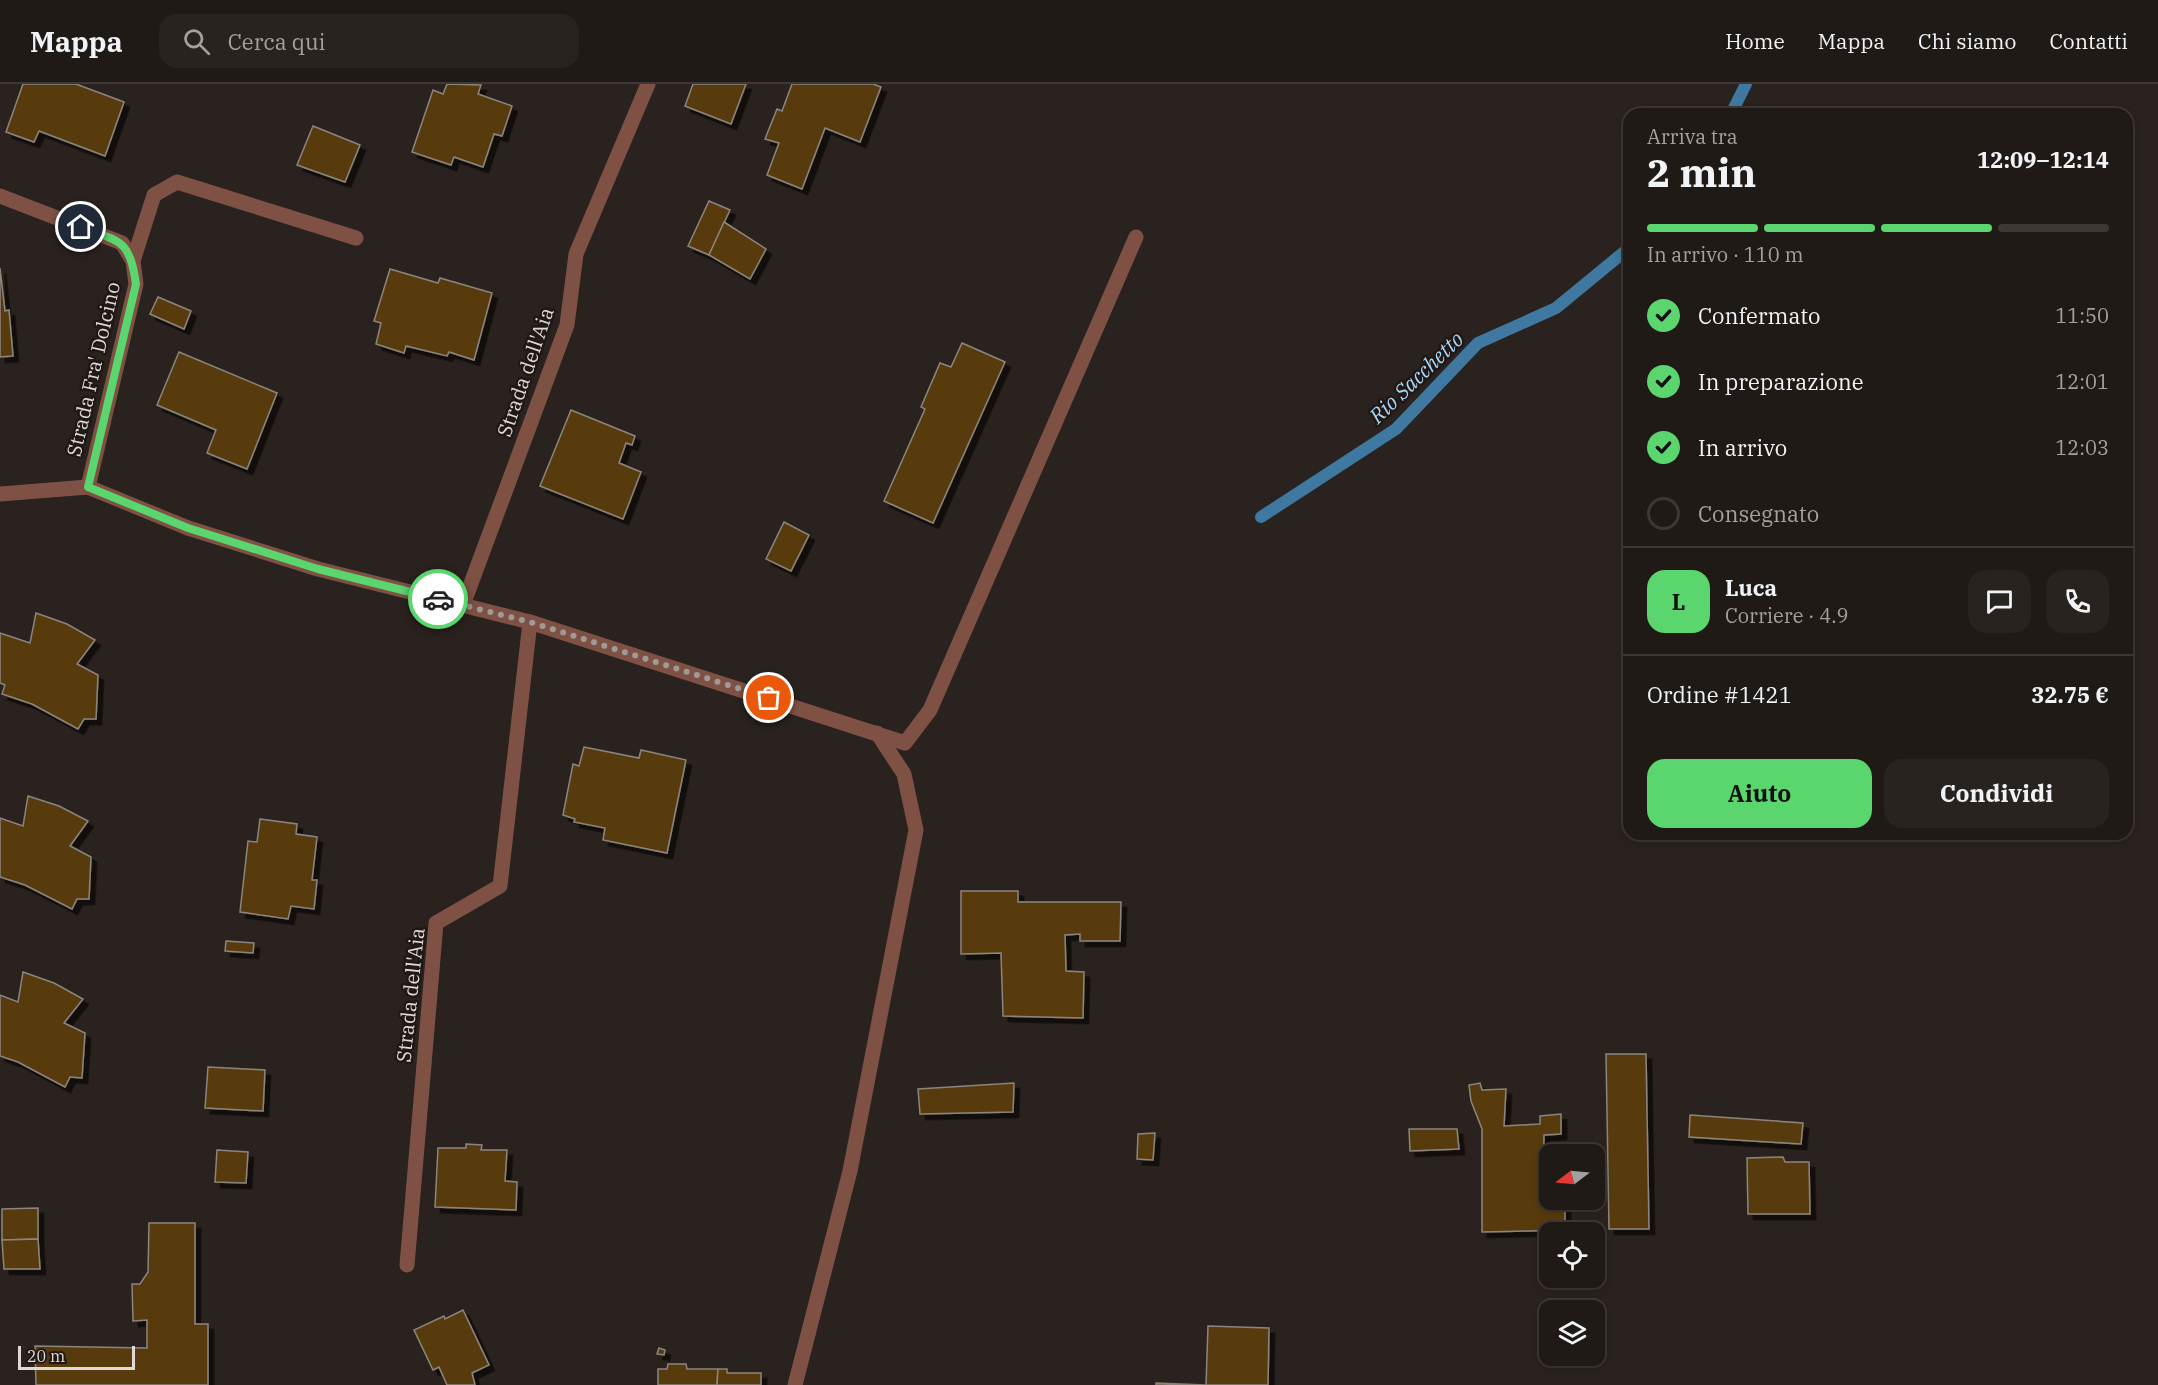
<!DOCTYPE html>
<html lang="it">
<head>
<meta charset="utf-8">
<style>
	body { margin:0; font-family:"IBM Plex Serif",serif; background:#28231f; color:#f1f3f6; height:100vh; display:flex; flex-direction:column; font-size:22px; white-space:nowrap }
	* { box-sizing:border-box; margin:0 }
	p { font-size:20px; color:#a2a1a1 }
	.icon { flex:none; width:33px; height:33px; fill:none; stroke:currentColor; stroke-width:2; stroke-linecap:round; stroke-linejoin:round }
	.map { position:relative; flex:1; overflow:hidden }
	.sheet { position:absolute; left:1623px; top:24px; width:510px; height:732px; display:flex; flex-direction:column; background:#201a16; border-radius:18px; box-shadow:0 3px 9px #0003,0 0 0 2px #3d3835 }
	.sheet>* { flex:none }
	.needle { width:39px; rotate:254deg }
	.tools { position:absolute; left:1539px; top:1060px; display:grid; gap:12px }
	.tools a { display:grid; place-items:center; width:66px; height:66px; border-radius:12px; background:#201a16; box-shadow:0 3px 9px #0003,0 0 0 2px #3d3835; font-size:30px }
	.scale { position:absolute; left:18px; bottom:15px; width:117px; box-sizing:border-box; padding-left:6px; border:3px solid #dfd9d7; border-top:0; font-size:16px; line-height:21px; white-space:nowrap; color:#dfd9d7; -webkit-text-stroke:4px #201815; paint-order:stroke }
	.pin { position:absolute; display:grid; place-items:center; width:51px; height:51px; color:#fff; margin:-26px; border:3px solid #fff; border-radius:50%; box-shadow:0 2px 6px #0007 }
	.courier { position:absolute; display:grid; place-items:center; width:60px; height:60px; margin:-30px; border:4px solid #5bd56e; border-radius:50%; background:#fff; color:#222; box-shadow:0 2px 8px #0007 }
	.head em { font-style:normal; font-weight:700 }
	.head div { display:flex; flex-direction:column-reverse }
	.head { display:flex; align-items:center; justify-content:space-between; height:102px; padding:0 24px }
	h1 { font-size:39px; font-weight:700; line-height:45px }
	.bar { display:grid; grid-template-columns:repeat(4,1fr); gap:9px 6px; align-content:center; height:72px; padding:0 24px }
	.bar i { height:8px; border-radius:4px; background:#3d3835 }
	.bar .selected { background:#5bd56e }
	.bar p { grid-column:span 4 }
	.line { display:flex; align-items:center; gap:15px; padding:0 24px; border-top:2px solid #3d3835 }
	.line div { flex:1 }
	.round { display:grid; place-items:center; flex:none; width:63px; height:63px; border-radius:18px; background:#28231f }
	ol { padding:0 24px; list-style:none }
	li { display:flex; align-items:center; gap:18px; height:66px }
	li p { margin-inline-start:auto }
	li .icon { padding:6px; border-radius:50%; background:#5bd56e; color:#111; stroke-width:4 }
	li:last-child { color:#a2a1a1 }
	li i { width:33px; height:33px; border:3px solid #3d3835; border-radius:50% }
	.primary-button { display:flex; gap:12px; margin-top:auto; padding:12px 24px }
	.primary-button a { flex:1; height:69px; border-radius:18px; background:#5bd56e; color:#111; font-size:24px; font-weight:700; line-height:69px; text-align:center }
	.primary-button a+a { background:#28231f; color:#f1f3f6 }
	header { display:flex; align-items:center; gap:36px; box-sizing:border-box; height:84px; padding:0 30px; background:#201a16; border-bottom:2px solid #3d3835 }
	header strong { font-size:28px }
	nav { display:flex; gap:33px; margin-inline-start:auto; font-size:21px }
	.search { width:420px; height:54px; background:#28231f; display:flex; align-items:center; gap:15px; box-sizing:border-box; padding:0 21px; border-radius:18px; color:#a2a1a1; font-size:22px }
	.map>svg:first-child { display:block }
	.lines { fill:none; stroke-linecap:round; stroke-linejoin:round }
	.stream { stroke:#3f78a0; stroke-width:12 }
	.building { fill:#583a11; stroke:#8c857d; stroke-width:1.5; filter:url(#shadow) }
	.minor { stroke:#7f5145; stroke-width:15 }
	.done { stroke:#a09996; stroke-width:6; stroke-dasharray:0 10.8 }
	.route { stroke:#5bd56e; stroke-width:8 }
	.labels { text-anchor:middle; dominant-baseline:central; stroke-width:5; stroke-linejoin:round; paint-order:stroke }
	.street-label { font-size:20px; fill:#dfd9d7; stroke:#201815 }
	.water-label { font-size:21px; font-style:italic; fill:#a7d6f9; stroke:#201815 }
</style>
</head>
<body>
<header>
<strong>Mappa</strong>
<div class="search"><svg class="icon" aria-label="search" viewBox="0 0 24 24"><circle cx="10" cy="10" r="6"/><path d="M15 15l6 6"/></svg>Cerca qui</div>
<nav><a>Home</a><a>Mappa</a><a>Chi siamo</a><a>Contatti</a></nav>
</header>
<div class="map">
<svg width="2158" height="1301" viewBox="0 0 2158 1301">
	<defs>
		<filter id="shadow"><feDropShadow dx="5.5" dy="5.5" stdDeviation="0" flood-color="#0009"/></filter>
	</defs>
	<rect width="100%" height="100%" fill="#2a221e"/>
	<g class="lines">
		<!-- stream -->
		<g class="stream">
			<polyline points="1731,30 1746,0"/>
			<polyline points="1261,433 1396,345 1478,259 1556,224 1629,164"/>
		</g>
	</g>
	<!-- building -->
	<g class="building">
		<polygon points="23,0 76,0 124,18 105,72 39,47 34,58 6,48"/>
		<polygon points="447,0 481,1 478,10 512,22 502,52 494,50 483,83 454,73 451,81 412,68 433,6 443,10"/>
		<polygon points="693,0 746,0 731,40 685,22"/>
		<polygon points="792,0 873,0 881,3 860,58 825,44 802,105 767,91 779,59 765,55 777,25 782,27"/>
		<polygon points="313,42 360,61 345,98 297,81"/>
		<polygon points="709,117 730,126 709,171 688,162"/>
		<polygon points="724,138 766,165 750,195 709,171"/>
		<polygon points="0,184 5,227 9,226 13,272 0,273"/>
		<polygon points="390,185 438,199 440,194 492,209 474,276 449,268 447,272 406,262 404,269 376,260 381,239 374,237"/>
		<polygon points="158,213 191,227 184,245 150,230"/>
		<polygon points="962,259 1005,278 933,439 884,417 925,325 921,323 940,279 951,283"/>
		<polygon points="179,268 277,309 247,385 207,369 216,346 157,321"/>
		<polygon points="571,326 635,352 632,361 626,359 619,379 641,388 623,435 540,402"/>
		<polygon points="784,438 809,451 791,487 766,475"/>
		<polygon points="36,529 67,540 95,556 77,580 98,591 96,635 84,635 78,645 32,620 2,610 5,601 0,599 0,549 30,559"/>
		<polygon points="584,663 639,674 641,666 686,676 667,769 603,756 605,744 574,738 575,735 563,731 573,680 579,682"/>
		<polygon points="28,712 59,722 88,737 70,762 91,773 89,815 77,815 72,825 25,801 0,793 0,734 23,742"/>
		<polygon points="260,735 297,740 296,750 317,753 312,796 317,796 314,825 291,822 288,835 240,828 248,757 257,758"/>
		<polygon points="961,807 1018,807 1018,818 1121,818 1120,857 1080,857 1080,850 1065,851 1066,887 1084,888 1083,934 1003,932 1001,869 961,870"/>
		<polygon points="226,857 254,859 253,869 225,867"/>
		<polygon points="23,888 54,899 83,915 64,939 85,949 82,994 70,993 65,1003 18,978 0,972 0,911 18,918"/>
		<polygon points="1606,970 1646,970 1649,1145 1609,1145"/>
		<polygon points="208,983 265,986 263,1027 205,1024"/>
		<polygon points="1014,999 1013,1028 920,1030 918,1005"/>
		<polygon points="1480,999 1482,1006 1506,1005 1504,1042 1540,1040 1540,1032 1561,1030 1561,1050 1544,1051 1543,1115 1565,1117 1565,1141 1572,1141 1573,1146 1482,1148 1482,1045 1471,1017 1469,1001"/>
		<polygon points="1690,1031 1803,1039 1801,1060 1689,1053"/>
		<polygon points="1409,1045 1457,1045 1459,1065 1410,1067"/>
		<polygon points="1155,1049 1153,1076 1137,1075 1138,1050"/>
		<polygon points="466,1060 482,1061 481,1066 507,1066 505,1097 517,1098 516,1126 435,1123 438,1064 466,1064"/>
		<polygon points="217,1066 248,1068 246,1099 215,1098"/>
		<polygon points="1783,1073 1785,1078 1809,1078 1810,1130 1748,1130 1747,1074"/>
		<polygon points="38,1124 38,1155 2,1156 2,1125"/>
		<polygon points="149,1139 195,1139 195,1240 208,1240 208,1301 36,1301 35,1262 147,1264 147,1236 133,1237 132,1200 140,1200 148,1188"/>
		<polygon points="38,1155 40,1185 4,1185 2,1156"/>
		<polygon points="463,1226 489,1281 472,1289 475,1301 447,1301 439,1283 433,1286 414,1246 444,1232 445,1235"/>
		<polygon points="1208,1242 1269,1244 1268,1301 1156,1301 1156,1299 1206,1301"/>
		<polygon points="659,1264 665,1266 664,1271 657,1270"/>
		<polygon points="668,1280 686,1280 687,1285 718,1285 717,1301 658,1301 658,1285 667,1285"/>
		<polygon points="718,1285 727,1285 727,1289 761,1289 761,1301 717,1301"/>
	</g>
	<g class="lines">
		<!-- minor -->
		<g class="minor">
			<polyline points="0,112 122,159 133,177 136,200 88,403"/>
			<polyline points="133,177 154,111 177,98 356,154"/>
			<polyline points="0,410 88,403 188,444 318,485 530,538 905,659 930,626 1136,153"/>
			<polyline points="463,521 567,241 576,170 648,0"/>
			<polyline points="407,1181 436,839 500,802 530,538"/>
			<polyline points="795,1301 850,1087 916,746 904,690 877,649"/>
		</g>
	</g>
	<g class="lines">
		<!-- done -->
		<polyline class="done" points="438,515 530,538 769,614"/>
		<!-- route -->
		<path class="route" d="M81 143C120 158 130 155 136 200L88 403 188 444 318 485 438 515"/>
	</g>
	<g class="labels">
		<!-- street labels -->
		<g class="street-label">
			<text transform="translate(93 285) rotate(-77)">Strada Fra' Dolcino</text>
			<text transform="translate(525 288) rotate(-71)">Strada dell'Aia</text>
			<text transform="translate(410 911) rotate(-84)">Strada dell'Aia</text>
		</g>
		<!-- water labels -->
		<g class="water-label">
			<text transform="translate(1416 293) rotate(-44)">Rio Sacchetto</text>
		</g>
	</g>
</svg>
<div class="tools">
<a><svg class="needle" viewBox="-14 -14 28 28"><path d="M0-13l5 13h-10z" fill="#e53935"/><path d="M0 13l5-13h-10z" fill="#a2a1a1"/></svg></a>
<a><svg class="icon" aria-label="locate" viewBox="0 0 24 24"><circle cx="12" cy="12" r="6"/><path d="M12 2v4M12 18v4M2 12h4M18 12h4"/></svg></a>
<a><svg class="icon" aria-label="layers" viewBox="0 0 24 24"><path d="M12 4l9 5-9 5-9-5zM3 14l9 5 9-5"/></svg></a>
</div>
<div class="scale">20 m</div>
<div class="pin" style="left:769px;top:614px;background:#ea580c"><svg class="icon" aria-label="bag" viewBox="0 0 24 24"><path d="M5 8h14l-1 12H6zM9 8a3 3 0 0 1 6 0"/></svg></div>
<div class="pin" style="left:81px;top:143px;background:#1f2937"><svg class="icon" aria-label="home" viewBox="0 0 24 24"><path d="M3 11l9-7 9 7M6 9v11h12V9"/></svg></div>
<div class="courier" style="left:438px;top:515px"><svg class="icon" aria-label="car" viewBox="0 0 24 24"><path d="M5 17H2v-5l4-1 3-4h7l3 4 3 1v5h-3M9 17h6M6 11h13"/><circle cx="7" cy="17" r="2"/><circle cx="17" cy="17" r="2"/></svg></div>
<section class="sheet">
<div class="head"><div><h1>2 min</h1><p>Arriva tra</p></div><em>12:09–12:14</em></div>
<div class="bar"><i class="selected"></i><i class="selected"></i><i class="selected"></i><i></i><p>In arrivo · 110 m</p></div>
<ol>
<li><svg class="icon" aria-label="check" viewBox="0 0 24 24"><path d="M5 12l5 5 9-10"/></svg>Confermato<p>11:50</p></li>
<li><svg class="icon" aria-label="check" viewBox="0 0 24 24"><path d="M5 12l5 5 9-10"/></svg>In preparazione<p>12:01</p></li>
<li><svg class="icon" aria-label="check" viewBox="0 0 24 24"><path d="M5 12l5 5 9-10"/></svg>In arrivo<p>12:03</p></li>
<li><i></i>Consegnato</li>
</ol>
<div class="line" style="height:108px"><b class="round" style="background:#5bd56e;color:#111">L</b><div><b>Luca</b><p>Corriere · 4.9</p></div><a class="round"><svg class="icon" aria-label="chat" viewBox="0 0 24 24"><path d="M4 5h16v11H9l-5 4z"/></svg></a><a class="round"><svg class="icon" aria-label="phone" viewBox="0 0 24 24"><path d="M5 4h4l2 5-3 2q2 4 5 5l2-3 5 2v4C11 20 4 13 5 4z"/></svg></a></div>
<div class="line" style="height:78px"><div>Ordine #1421</div><b>32.75 €</b></div>
<div class="primary-button"><a>Aiuto</a><a>Condividi</a></div>
</section>
</div>
</body>
</html>
